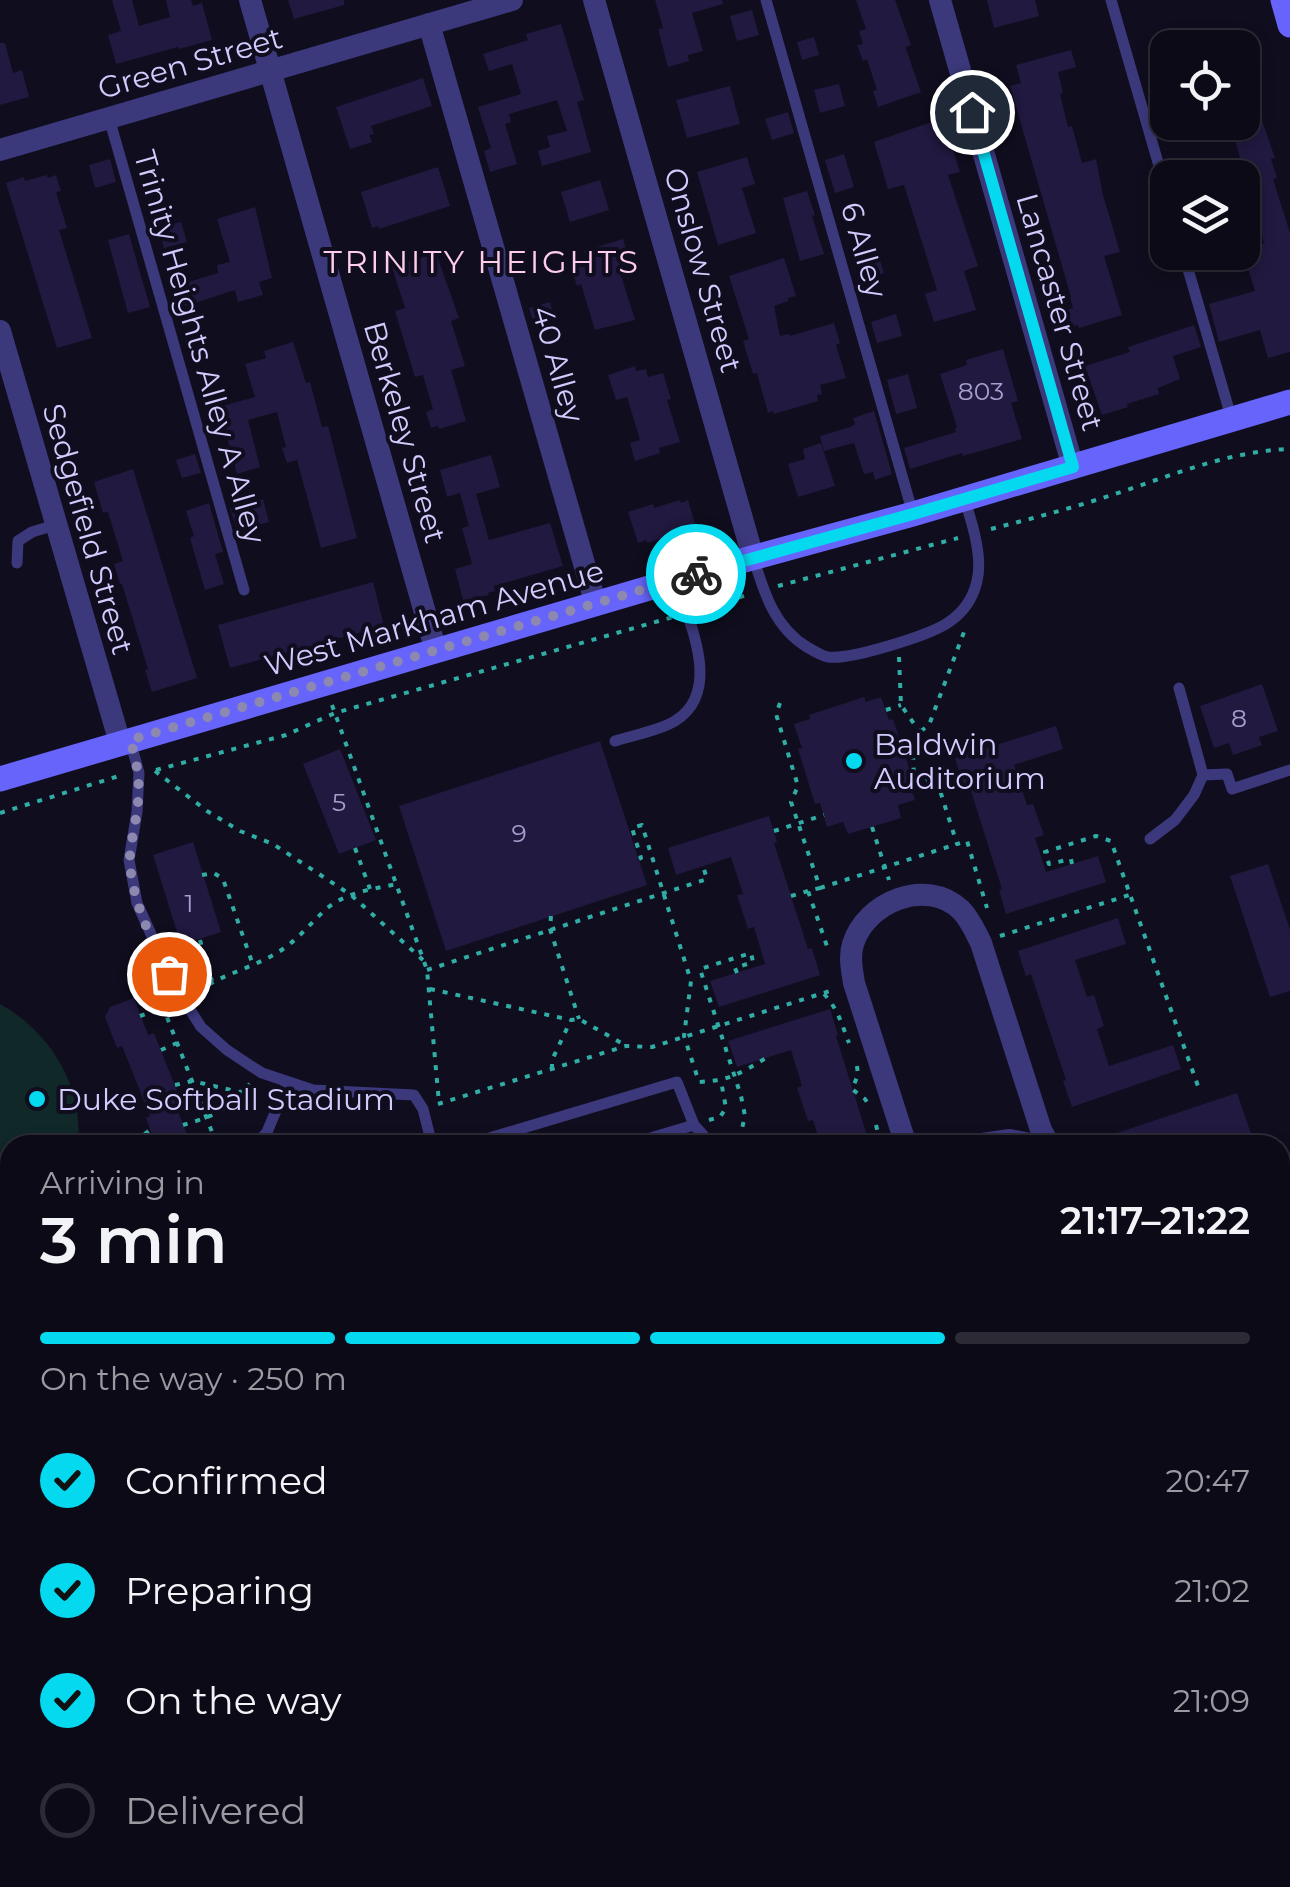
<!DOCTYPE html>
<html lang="en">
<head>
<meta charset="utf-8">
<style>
	body { margin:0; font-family:Montserrat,sans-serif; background:#1a1823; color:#f1f3f6; height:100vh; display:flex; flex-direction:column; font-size:38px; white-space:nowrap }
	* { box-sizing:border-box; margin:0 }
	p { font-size:32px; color:#9a9aa1 }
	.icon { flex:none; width:55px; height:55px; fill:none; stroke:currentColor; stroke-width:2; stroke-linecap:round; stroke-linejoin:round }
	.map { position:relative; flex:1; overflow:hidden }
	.side { position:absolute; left:0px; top:1135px; width:1290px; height:752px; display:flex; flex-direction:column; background:#0c0a16; border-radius:30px 30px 0 0; box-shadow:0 5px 15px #0003,0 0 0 2px #2c2b35 }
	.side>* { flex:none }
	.tools { position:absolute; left:1150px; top:30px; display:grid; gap:20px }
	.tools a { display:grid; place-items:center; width:110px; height:110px; border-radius:20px; background:#0c0a16; box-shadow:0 5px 15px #0003,0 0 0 2px #2c2b35; font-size:50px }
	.pin { position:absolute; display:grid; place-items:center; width:85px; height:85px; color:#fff; margin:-42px; border:5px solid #fff; border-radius:50%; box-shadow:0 2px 10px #0007 }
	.courier { position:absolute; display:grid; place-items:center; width:100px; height:100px; margin:-50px; border:8px solid #05d9ef; border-radius:50%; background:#fff; color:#222; box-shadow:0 2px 12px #0007 }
	.headline em { font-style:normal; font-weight:600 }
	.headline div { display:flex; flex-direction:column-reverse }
	.headline { display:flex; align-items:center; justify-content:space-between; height:170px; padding:0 40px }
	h1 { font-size:65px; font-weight:600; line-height:75px }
	.bar { display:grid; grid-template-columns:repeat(4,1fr); gap:15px 10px; align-content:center; height:120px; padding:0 40px }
	.bar i { height:12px; border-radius:8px; background:#2c2b35 }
	.bar .current { background:#05d9ef }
	.bar p { grid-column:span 4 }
	ol { padding:0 40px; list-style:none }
	li { display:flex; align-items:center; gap:30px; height:110px }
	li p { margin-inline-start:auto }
	li .icon { padding:10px; border-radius:50%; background:#05d9ef; color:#111; stroke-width:4 }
	li:last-child { color:#9a9aa1 }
	li i { width:55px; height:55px; border:5px solid #2c2b35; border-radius:50% }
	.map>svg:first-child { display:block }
	.green { fill:#102827 }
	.building { fill:#21193f }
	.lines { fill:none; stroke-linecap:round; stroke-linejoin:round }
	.path { stroke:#30ada5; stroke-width:4; stroke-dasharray:5 8; stroke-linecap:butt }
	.lane { stroke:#3b397c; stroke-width:11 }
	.street { stroke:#3b397c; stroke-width:22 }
	.secondary { stroke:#6764fb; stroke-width:25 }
	.done { stroke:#8d88b0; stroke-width:10; stroke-dasharray:0 18 }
	.route { stroke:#05d9ef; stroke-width:12 }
	.poi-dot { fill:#05d9ef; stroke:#100d1e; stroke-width:4 }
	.labels { text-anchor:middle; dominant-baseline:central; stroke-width:8; stroke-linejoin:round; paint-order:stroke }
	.number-label { font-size:25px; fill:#a59ece }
	.street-label { font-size:30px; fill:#d1cbfe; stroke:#100d1e }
	.poi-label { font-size:30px; fill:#d1cbfe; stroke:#100d1e; text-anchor:start }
	.neighbourhood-label { font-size:32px; letter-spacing:2.5px; fill:#fecdec; stroke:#100d1e }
</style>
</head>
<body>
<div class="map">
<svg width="1290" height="1887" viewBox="0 0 1290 1887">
	<rect width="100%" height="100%" fill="#100d1e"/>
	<!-- green -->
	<g class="green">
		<path d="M0 1004C50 1032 84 1086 78 1145H10V1184L7 1185 10 1192 0 1196Z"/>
		<polygon points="0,1413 10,1454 10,1640 0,1643"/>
		<polygon points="1280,1811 1290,1842 1290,1887 1120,1887 1117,1878 1280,1878"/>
	</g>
	<!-- building -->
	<g class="building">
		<polygon points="112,0 132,0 139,26 170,17 166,0 191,0 193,6 202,3 212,40 179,49 178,47 116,64 108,35 121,31"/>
		<polygon points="288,0 344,0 344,5 294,19"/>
		<polygon points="655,0 722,0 723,4 692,13 703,51 688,55 689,61 668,67 658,29 663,28"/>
		<polygon points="856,0 895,0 911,45 906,47 906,49 921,92 878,107 873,91 877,90 867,59 863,61 857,45 863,44 859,31 866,29"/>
		<polygon points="987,0 1035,0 1039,16 994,28"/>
		<polygon points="752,10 759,35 737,41 730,16"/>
		<polygon points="561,24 584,100 577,102 591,152 542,166 538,151 550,147 547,136 567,131 557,100 509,114 511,122 505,124 517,164 490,172 484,151 491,148 478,107 521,94 512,64 489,71 483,54 528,40 526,34"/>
		<polygon points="814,37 819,55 802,60 797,42"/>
		<polygon points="0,43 5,43 13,73 22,70 29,97 0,105"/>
		<polygon points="1071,50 1076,67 1058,72 1063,93 1060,94 1068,127 1072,126 1082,163 1096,159 1103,195 1120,252 1104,256 1122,315 1079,328 1078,325 1071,327 1066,310 1073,308 1070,297 1071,297 1010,86 1021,83 1016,65"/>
		<polygon points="1257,64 1261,79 1249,83 1275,158 1271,159 1277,178 1273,179 1290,233 1290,352 1268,358 1260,330 1219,342 1209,304 1255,291 1245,259 1251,257 1248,248 1264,243 1230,122 1242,122 1242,68"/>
		<polygon points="423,78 432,106 371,126 374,134 369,135 372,142 350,149 336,107"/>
		<polygon points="839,84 845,106 820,113 814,90"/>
		<polygon points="730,86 740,124 687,138 676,100"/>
		<polygon points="788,112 794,133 772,140 765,119"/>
		<polygon points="943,118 960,172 948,175 978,266 964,271 976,310 934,322 925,294 937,290 904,185 888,189 874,142"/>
		<polygon points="844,154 854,187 835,193 825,160"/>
		<polygon points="747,157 755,184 742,188 756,233 718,245 697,172"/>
		<polygon points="110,159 116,182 95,188 89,165"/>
		<polygon points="438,167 450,206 379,229 378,226 372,228 361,192"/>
		<polygon points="47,175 48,178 56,175 61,191 56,192 67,228 59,230 92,338 57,348 6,183 24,177 25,181"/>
		<polygon points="600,180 609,210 570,222 561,192"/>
		<polygon points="807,191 815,215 812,216 824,254 800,261 783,198"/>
		<polygon points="255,207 272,278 259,282 263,295 238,302 235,290 185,306 179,285 218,273 217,265 230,262 217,219"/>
		<polygon points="181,222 187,242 164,248 158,228"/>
		<polygon points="129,234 150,307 128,313 108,240"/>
		<polygon points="623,239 632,268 620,272 635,320 595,330 581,284 577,286 569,262 586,257 584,251"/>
		<polygon points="436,253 459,318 451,321 465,366 451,370 466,421 439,429 438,426 431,428 426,412 433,409 423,375 415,377 395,311 405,308 392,267"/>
		<polygon points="879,257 884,273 862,280 857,264"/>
		<polygon points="784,258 796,296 788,298 788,301 774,306 780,336 789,334 790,336 834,323 840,343 836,345 846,378 820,385 822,394 817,395 818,401 774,414 773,411 768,413 757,373 753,374 743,341 749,339 729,276"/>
		<polygon points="550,302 554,318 534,324 529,308"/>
		<polygon points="896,314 902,336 877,343 871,322"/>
		<polygon points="1194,325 1201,347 1173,356 1180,379 1158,388 1159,394 1127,404 1128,407 1102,415 1085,366 1130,352 1128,347"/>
		<polygon points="293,342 306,383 310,382 322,427 328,426 357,538 321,548 297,460 287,463 282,448 286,447 277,412 248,420 260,467 237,474 219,407 255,397 245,364 266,358 264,351"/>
		<polygon points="1003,349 1018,401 1011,403 1022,439 963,456 962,453 910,469 904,448 956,432 955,428 957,427 940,374 967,365 966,360"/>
		<polygon points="635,366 636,371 646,369 648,377 663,373 671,399 667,400 680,442 659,448 660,453 635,461 630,443 640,440 627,397 616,400 608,375"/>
		<polygon points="908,374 917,408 896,414 887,380"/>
		<polygon points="874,411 892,474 875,480 873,472 864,474 854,443 824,451 820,436 850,427 855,424 853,418"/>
		<polygon points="821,443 835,486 798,497 788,464 805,459 803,449"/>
		<polygon points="195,454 201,473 182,478 176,460"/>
		<polygon points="491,455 500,487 476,494 489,540 550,523 563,566 494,586 495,591 488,593 489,595 463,600 455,569 472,564 462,528 469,526 460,493 447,497 440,470"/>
		<polygon points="133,469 197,678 152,692 145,670 148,669 122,584 120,584 114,564 123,561 108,512 103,513 94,482"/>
		<polygon points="263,499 269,522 237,531 230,508"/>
		<polygon points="680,500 681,503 688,500 698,534 675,541 673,535 647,543 646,540 638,543 628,512 653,504 654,508"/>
		<polygon points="209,503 223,552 215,554 224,584 205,590 190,538 194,536 186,511"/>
		<polygon points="373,582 384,626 230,668 218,625"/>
		<polygon points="1262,684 1278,731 1259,737 1262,745 1233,755 1229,743 1214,748 1200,706"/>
		<polygon points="864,697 866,702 881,697 889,720 893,719 911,774 907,775 915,800 898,805 901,818 848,834 843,822 827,827 820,803 815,804 798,749 802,748 794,724 810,719 809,715"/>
		<polygon points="1056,726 1063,749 1014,765 1027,805 1033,804 1044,835 1035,838 1046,872 1098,856 1106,882 1006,914 999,890 1002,889 969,785 964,786 955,758"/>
		<polygon points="600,741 647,885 446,951 399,806"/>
		<polygon points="340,749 376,840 339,854 303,764"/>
		<polygon points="769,816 777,842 774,843 808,949 812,948 820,975 719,1007 710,981 765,964 754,927 748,929 737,895 743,894 731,857 676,875 668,848"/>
		<polygon points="193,842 221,932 181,945 153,855"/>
		<polygon points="1268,864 1290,930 1290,991 1270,997 1230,876"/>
		<polygon points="1118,918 1126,944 1075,960 1087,997 1094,995 1104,1026 1097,1029 1109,1066 1173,1045 1181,1069 1072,1107 1063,1081 1066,1080 1031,974 1026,976 1018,951"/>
		<polygon points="134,998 148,1035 154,1033 183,1106 177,1109 191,1145 156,1145 146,1118 150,1116 122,1046 117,1048 105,1017 110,1007"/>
		<polygon points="830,1009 838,1035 836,1036 870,1145 821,1145 813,1120 808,1121 797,1088 802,1086 791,1050 737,1067 728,1041"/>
		<polygon points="1237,1093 1255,1145 1121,1145 1117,1133"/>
	</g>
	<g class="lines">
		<!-- path -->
		<g class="path">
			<path d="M991 529C1026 520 1061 511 1096 500 1159 481 1223 451 1290 449"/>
			<polyline points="778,586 958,538"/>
			<polyline points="702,609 750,594"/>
			<path d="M899 657 901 705 919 731C914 751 910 764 917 784L936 778 957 844 967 841 987 908"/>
			<polyline points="780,703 776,714 798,786 791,802 820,888 808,891 829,952"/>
			<polyline points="332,705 427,970 439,1103"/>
			<polyline points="886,710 901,705"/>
			<polyline points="921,731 929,725 964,632"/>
			<polyline points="156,770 286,735 335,713 673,617"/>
			<polyline points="155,771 207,811 240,831 273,844 351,895 423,960"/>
			<polyline points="936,778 959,771"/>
			<polyline points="0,813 122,775"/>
			<polyline points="872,827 889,880"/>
			<polyline points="774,831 824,815"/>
			<polyline points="355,848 370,889"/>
			<path d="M639 859 641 858 632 828 642 825 691 981 684 1036 699 1082C731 1080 739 1074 766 1058"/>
			<polyline points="1072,864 1071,859 1049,864 1045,852 1096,836 1111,841 1199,1089"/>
			<polyline points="202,875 214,873 223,879 253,965"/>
			<polyline points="820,888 957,844"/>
			<polyline points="791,896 808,891"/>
			<polyline points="551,916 550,929 579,1019"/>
			<polyline points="1000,936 1129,895"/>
			<polyline points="200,940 212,981"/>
			<polyline points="427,970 707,879 703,866"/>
			<polyline points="737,973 735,968 753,962 751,953 700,969 741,1096 745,1116 738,1145"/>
			<path d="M133 980C144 990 156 994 163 1007L214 1137 215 1145"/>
			<polyline points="430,989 571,1020 579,1019 625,1045"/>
			<path d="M198 991C224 973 257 967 283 949 299 938 310 924 324 911 343 893 372 889 397 884"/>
			<path d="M824 994C838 1009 842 1025 849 1043"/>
			<polyline points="140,1016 167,1006"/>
			<polyline points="161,1050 177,1043"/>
			<polyline points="857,1066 858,1075 852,1089 865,1099 870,1107"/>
			<polyline points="552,1069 552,1060 571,1020"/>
			<polyline points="175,1085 192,1081 240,1092"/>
			<polyline points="438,1104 626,1046 652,1047 836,989"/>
			<polyline points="709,1120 720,1117 726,1108 721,1081"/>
			<path d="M183 1125C196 1121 212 1117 224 1108 233 1101 240 1092 250 1084"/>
			<polyline points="876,1125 881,1145"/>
			<polyline points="138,1145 142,1136 150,1130"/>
			<polyline points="0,1229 10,1226"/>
			<polyline points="1280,1270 1290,1296 1290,1322"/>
			<polyline points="1287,1284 1290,1269"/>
			<polyline points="1280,1446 1290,1442"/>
			<polyline points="1280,1583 1290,1580"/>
			<polyline points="1280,1677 1290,1674"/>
			<polyline points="0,1788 10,1779"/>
			<polyline points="0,1799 4,1810"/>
			<polyline points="1280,1871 1290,1886"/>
			<polyline points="1148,1878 1149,1887"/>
			<polyline points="108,1887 108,1878"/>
			<polyline points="131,1887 138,1878"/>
			<polyline points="502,1887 504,1878"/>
			<polyline points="612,1887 621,1878"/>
		</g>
		<!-- lane -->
		<g class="lane">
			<polyline points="766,0 913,514"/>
			<polyline points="1111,0 1168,197"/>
			<polyline points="109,118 244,590"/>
			<polyline points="1183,252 1232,420"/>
			<path d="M753 557C764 592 774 627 807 647 812 650 822 656 828 657 851 660 926 636 946 624 962 614 973 599 977 581 983 557 972 522 964 498"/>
			<polyline points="17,563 18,541 32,532 55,525"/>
			<polyline points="130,740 139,773 137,812 129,860 137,903 173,983 201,1027 227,1050 251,1066 262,1073 313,1090 414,1095 423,1109 432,1145"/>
			<path d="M615 741C634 735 658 731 675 721 724 691 688 621 676 580"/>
			<polyline points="1203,775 1227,774 1232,789 1290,770"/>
			<polyline points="1150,839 1175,820 1194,795 1203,775 1179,688"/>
			<polyline points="694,1125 712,1145"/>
			<polyline points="256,1145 267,1132 288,1082"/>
			<polyline points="466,1145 677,1082 694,1125 627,1145"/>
			<polyline points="0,1272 10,1268"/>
			<polyline points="1280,1335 1290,1366"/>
			<polyline points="1280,1374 1290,1377"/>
			<polyline points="0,1680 10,1677"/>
			<polyline points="1280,1779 1290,1810"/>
			<polyline points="1108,1878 1111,1887"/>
		</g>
		<!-- street -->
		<g class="street">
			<polyline points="250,0 436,651"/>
			<polyline points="594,0 753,557"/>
			<polyline points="940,0 1073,467"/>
			<polyline points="429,24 596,605"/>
			<polyline points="0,150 512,0"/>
			<polyline points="0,331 120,743"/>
			<path d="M906 1145 854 983C852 970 849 957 853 944 866 902 926 877 961 910 970 919 975 931 981 943L1041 1130 1049 1145"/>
			<polyline points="975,1145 1010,1140 1035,1145"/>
		</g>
		<!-- secondary -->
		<g class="secondary">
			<polyline points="1283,0 1290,25"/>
			<polyline points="0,779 741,561 913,514 1290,402"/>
		</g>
	</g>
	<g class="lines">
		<!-- done -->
		<path class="done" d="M169 974C151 939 133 903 130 864 129 849 134 832 136 817 141 787 139 769 130 740L696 574"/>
		<!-- route -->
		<polyline class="route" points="696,574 913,514 1073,467 972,112"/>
	</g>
	<!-- markers -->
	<g class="poi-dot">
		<circle cx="854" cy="761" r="10"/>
		<circle cx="37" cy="1099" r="10"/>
	</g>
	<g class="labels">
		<!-- number labels -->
		<g class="number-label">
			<text x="981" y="391">803</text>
			<text x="1239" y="718">8</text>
			<text x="339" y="802">5</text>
			<text x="519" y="833">9</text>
			<text x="189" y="903">1</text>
		</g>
		<!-- street labels -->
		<g class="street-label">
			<text transform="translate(190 63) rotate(-16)">Green Street</text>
			<text transform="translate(864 250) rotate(74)">6 Alley</text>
			<text transform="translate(703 270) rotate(74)">Onslow Street</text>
			<text transform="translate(1060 312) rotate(74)">Lancaster Street</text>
			<text transform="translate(200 347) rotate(74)">Trinity Heights Alley A Alley</text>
			<text transform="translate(558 364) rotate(74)">40 Alley</text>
			<text transform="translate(405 432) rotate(74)">Berkeley Street</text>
			<text transform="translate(88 529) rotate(74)">Sedgefield Street</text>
			<text transform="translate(434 618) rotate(-16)">West Markham Avenue</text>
		</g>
		<!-- poi labels -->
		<g class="poi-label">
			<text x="874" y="744">Baldwin<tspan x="874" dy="34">Auditorium</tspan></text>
			<text x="57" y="1099">Duke Softball Stadium</text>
		</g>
		<!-- neighbourhood labels -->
		<g class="neighbourhood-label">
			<text x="482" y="261">TRINITY HEIGHTS</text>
		</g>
	</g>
</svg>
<div class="tools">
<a><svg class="icon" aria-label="locate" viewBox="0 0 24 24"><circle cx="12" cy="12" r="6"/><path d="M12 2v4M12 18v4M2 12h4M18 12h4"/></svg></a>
<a><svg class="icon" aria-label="layers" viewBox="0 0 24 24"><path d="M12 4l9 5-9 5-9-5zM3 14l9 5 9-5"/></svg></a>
</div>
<div class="pin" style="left:169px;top:974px;background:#ea580c"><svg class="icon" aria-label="bag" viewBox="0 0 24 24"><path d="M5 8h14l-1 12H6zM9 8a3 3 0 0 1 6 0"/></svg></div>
<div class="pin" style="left:972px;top:112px;background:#1f2937"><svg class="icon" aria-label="home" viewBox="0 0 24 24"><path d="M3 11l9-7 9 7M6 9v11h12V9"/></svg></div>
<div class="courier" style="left:696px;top:574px"><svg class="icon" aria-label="bike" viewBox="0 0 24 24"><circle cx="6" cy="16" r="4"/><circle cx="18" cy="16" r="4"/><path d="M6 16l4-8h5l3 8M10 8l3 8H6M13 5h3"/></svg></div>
<section class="side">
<div class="headline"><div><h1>3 min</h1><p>Arriving in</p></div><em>21:17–21:22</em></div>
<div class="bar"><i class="current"></i><i class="current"></i><i class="current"></i><i></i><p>On the way · 250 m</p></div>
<ol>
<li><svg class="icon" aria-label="check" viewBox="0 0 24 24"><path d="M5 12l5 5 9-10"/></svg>Confirmed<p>20:47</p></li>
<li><svg class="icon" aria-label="check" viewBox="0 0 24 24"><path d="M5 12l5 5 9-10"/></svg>Preparing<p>21:02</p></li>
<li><svg class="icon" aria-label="check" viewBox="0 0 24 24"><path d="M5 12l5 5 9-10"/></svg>On the way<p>21:09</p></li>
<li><i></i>Delivered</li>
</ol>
</section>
</div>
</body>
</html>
